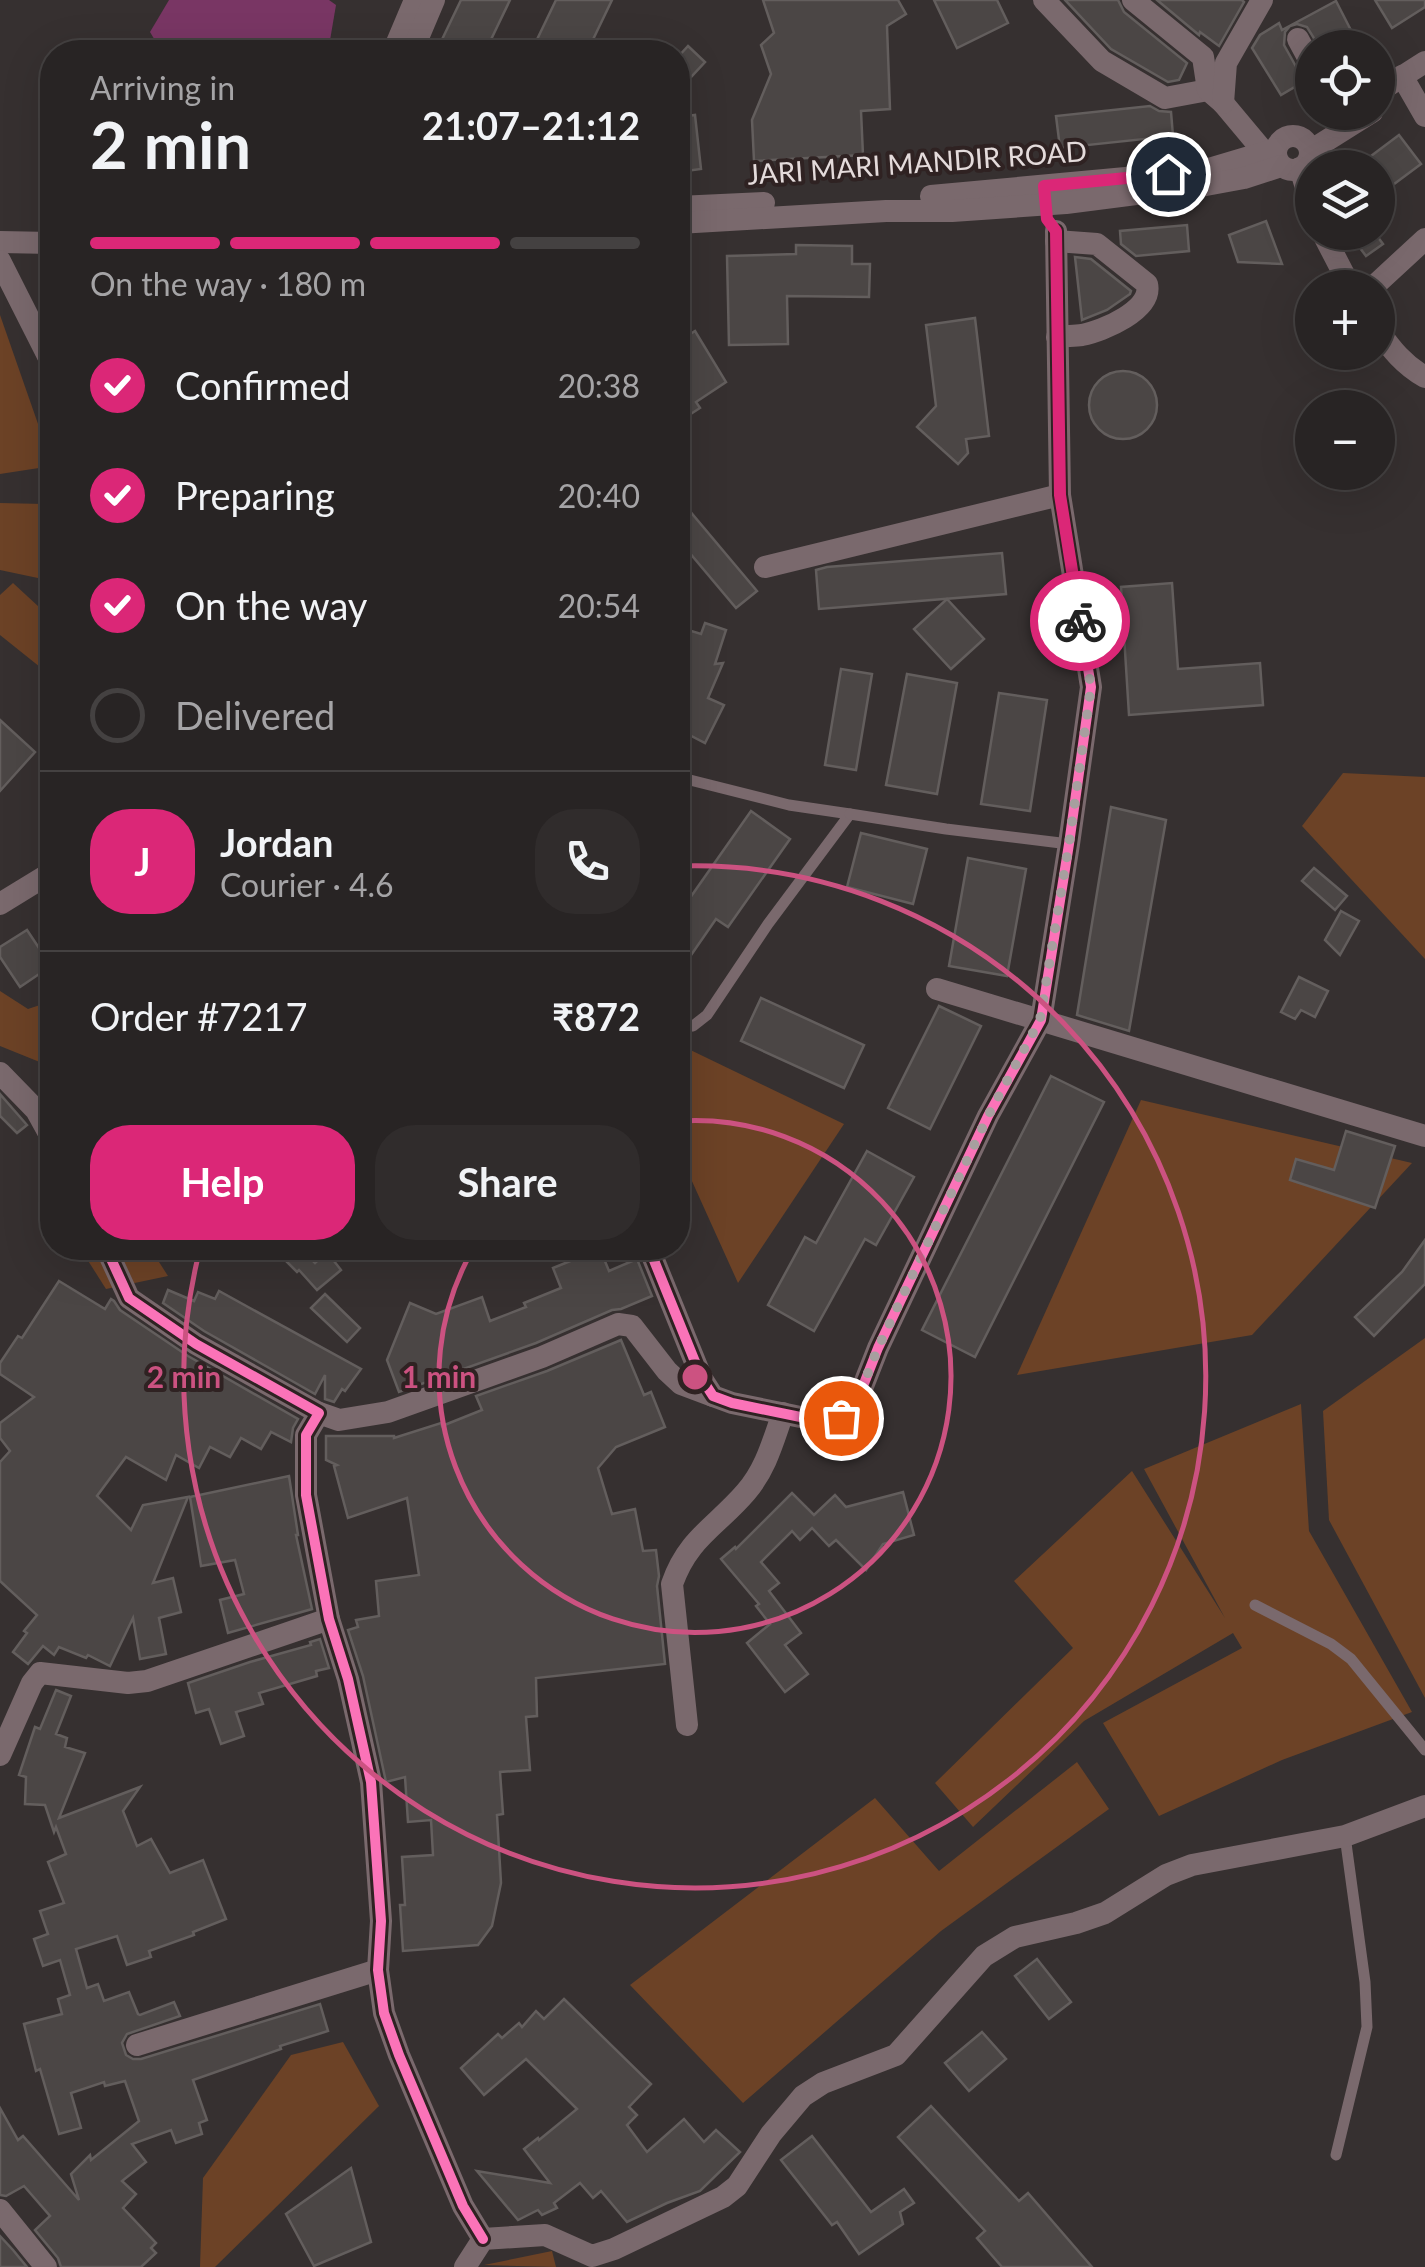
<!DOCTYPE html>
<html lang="en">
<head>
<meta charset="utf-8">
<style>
	body { margin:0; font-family:Lato,sans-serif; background:#302c2c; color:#f1f3f6; height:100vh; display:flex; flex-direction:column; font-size:38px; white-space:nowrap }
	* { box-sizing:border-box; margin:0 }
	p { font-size:32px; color:#a5a4a6 }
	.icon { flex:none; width:55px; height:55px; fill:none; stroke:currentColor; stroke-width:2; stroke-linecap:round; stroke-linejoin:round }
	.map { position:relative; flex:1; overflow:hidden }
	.panel { position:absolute; left:40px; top:40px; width:650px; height:1220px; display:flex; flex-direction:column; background:#282424; border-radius:40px; box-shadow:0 10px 40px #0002,0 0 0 2px #444141 }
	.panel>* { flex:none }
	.buttons { position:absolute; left:1295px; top:30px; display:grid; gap:20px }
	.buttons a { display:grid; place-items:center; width:100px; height:100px; border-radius:50%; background:#282424; box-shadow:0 10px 40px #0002,0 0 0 2px #444141; font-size:50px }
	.pin { position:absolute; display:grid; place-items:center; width:85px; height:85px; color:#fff; margin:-42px; border:5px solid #fff; border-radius:50%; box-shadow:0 2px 10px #0007 }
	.courier { position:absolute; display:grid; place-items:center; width:100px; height:100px; margin:-50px; border:8px solid #db2777; border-radius:50%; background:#fff; color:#222; box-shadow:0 2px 12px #0007 }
	.summary em { font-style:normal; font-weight:700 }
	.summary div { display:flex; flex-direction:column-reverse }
	.summary { display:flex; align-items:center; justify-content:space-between; height:170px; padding:0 50px }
	h1 { font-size:65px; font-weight:700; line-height:75px }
	.bar { display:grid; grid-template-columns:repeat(4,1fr); gap:15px 10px; align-content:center; height:120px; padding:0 50px }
	.bar i { height:12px; border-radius:8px; background:#444141 }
	.bar .active { background:#db2777 }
	.bar p { grid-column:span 4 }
	.line { display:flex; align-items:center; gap:25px; padding:0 50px; border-top:2px solid #444141 }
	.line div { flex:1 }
	.round { display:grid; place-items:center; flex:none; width:105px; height:105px; border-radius:40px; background:#302c2c }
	ol { padding:0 50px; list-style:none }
	li { display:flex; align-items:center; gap:30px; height:110px }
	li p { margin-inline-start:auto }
	li .icon { padding:10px; border-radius:50%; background:#db2777; color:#fff; stroke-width:4 }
	li:last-child { color:#a5a4a6 }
	li i { width:55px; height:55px; border:5px solid #444141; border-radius:50% }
	.primary-button { display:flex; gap:20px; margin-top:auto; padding:20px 50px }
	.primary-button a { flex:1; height:115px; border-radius:40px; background:#db2777; color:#fff; font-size:40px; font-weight:700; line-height:115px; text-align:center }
	.primary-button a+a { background:#302c2c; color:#f1f3f6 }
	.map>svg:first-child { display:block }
	.green { fill:#6c4226 }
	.water { fill:#793664 }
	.building { fill:#4b4645; stroke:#635e5d; stroke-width:2.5 }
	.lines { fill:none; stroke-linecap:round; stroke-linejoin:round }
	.service { stroke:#7a696d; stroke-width:11 }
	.minor { stroke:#7a696d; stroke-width:22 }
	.cycleway-casing { stroke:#2f2222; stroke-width:16 }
	.cycleway { stroke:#fb73b8; stroke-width:10 }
	.done { stroke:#a79f9f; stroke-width:10; stroke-dasharray:0 18 }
	.route { stroke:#db2777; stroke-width:12 }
	.ring { fill:none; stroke:#cc5281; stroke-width:5 }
	.labels { text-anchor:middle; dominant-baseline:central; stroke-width:8; stroke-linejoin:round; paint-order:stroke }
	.street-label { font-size:28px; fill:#e4dbdb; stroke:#2f2222 }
	.centre { fill:#cc5281; stroke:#2f2222; stroke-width:5 }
	.ring-label { font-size:30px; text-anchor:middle; font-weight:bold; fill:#cc5281; stroke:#2f2222; stroke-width:8; stroke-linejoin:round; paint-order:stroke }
</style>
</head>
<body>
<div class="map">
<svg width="1425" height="2267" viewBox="0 0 1425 2267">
	<rect width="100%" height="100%" fill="#363030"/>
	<!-- green -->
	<g class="green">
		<polygon points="0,315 52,464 52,466 0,474"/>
		<polygon points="0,503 44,504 52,526 52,581 0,570"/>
		<polygon points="13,583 52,619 52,672 50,675 0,635 0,595"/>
		<polygon points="1343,773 1425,777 1425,959 1302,826"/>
		<polygon points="0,991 28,1009 52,1001 52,1067 0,1046"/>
		<polygon points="678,1044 844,1124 738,1283 691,1179 678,1166"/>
		<polygon points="1141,1100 1412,1163 1252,1335 1017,1375"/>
		<polygon points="80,1248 150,1248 168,1276 106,1289"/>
		<polygon points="1425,1338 1425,1698 1329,1520 1323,1411"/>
		<polygon points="1301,1404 1309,1531 1412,1712 1282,1760 1159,1816 1103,1723 1242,1648 1233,1633 1084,1721 973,1827 935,1783 1073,1648 1014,1581 1132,1471 1225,1618 1144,1469"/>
		<polygon points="1077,1762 1109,1809 941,1931 743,2103 630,1985 875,1798 939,1871"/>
		<polygon points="343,2042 379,2106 215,2267 200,2267 203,2178 291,2055"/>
		<polygon points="552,2251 556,2267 484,2265"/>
	</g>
	<!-- water -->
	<polygon class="water" points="169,0 329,0 336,5 328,52 162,52 150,32"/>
	<!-- building -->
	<g class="building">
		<polygon points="461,0 510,0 485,52 436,52"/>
		<polygon points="556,0 612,0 587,52 531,52"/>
		<polygon points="763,0 898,0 906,14 887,26 890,109 861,111 863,155 754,161 752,120 771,74 761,45 774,33"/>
		<polygon points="934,0 997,0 1008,23 957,48"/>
		<polygon points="1065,0 1118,0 1124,12 1187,63 1179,80 1168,82 1111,49"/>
		<polygon points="1157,0 1242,0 1244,2 1219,46 1200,32 1199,35"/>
		<polygon points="1375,0 1425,0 1425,7 1392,28"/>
		<polygon points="1336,1 1360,48 1320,48 1307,27 1297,24 1290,26 1285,32 1284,45 1299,72 1308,79 1281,95 1252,48 1260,35 1279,23 1282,30"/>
		<polygon points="688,46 705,62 678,91 678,57"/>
		<polygon points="1150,106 1159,111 1171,112 1173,136 1060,148 1056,116"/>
		<polygon points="695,115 701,169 678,172 678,117"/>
		<polygon points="1399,135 1421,164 1378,196 1378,168 1355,168"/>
		<polygon points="1266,221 1282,264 1238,262 1229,235"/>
		<polygon points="1187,225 1189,251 1136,256 1121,244 1120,231"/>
		<polygon points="1348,232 1374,232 1383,244 1366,256"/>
		<polygon points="796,245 852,246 852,264 870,264 869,297 787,296 788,344 729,345 727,256 796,254"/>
		<polygon points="1075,257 1091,259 1131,291 1130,294 1107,310 1082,320"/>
		<polygon points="975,318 989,436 966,439 968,453 958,464 917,427 936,406 926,325"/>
		<polygon points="695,331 726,382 696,402 700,408 683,419 679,412 678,413 678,342"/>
		<circle cx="1123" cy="405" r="34"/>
		<polygon points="678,497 757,591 736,608 678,539"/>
		<polygon points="1002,553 1006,594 819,609 816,570 827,567"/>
		<polygon points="1172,583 1178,669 1260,663 1263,705 1129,715 1121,587"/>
		<polygon points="947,599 984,639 951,669 914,629"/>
		<polygon points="705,623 726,630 715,664 723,663 708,698 724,705 705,743 678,729 678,653 685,629 701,634"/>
		<polygon points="841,669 872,674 856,770 825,765"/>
		<polygon points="907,674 957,683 937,794 886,785"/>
		<polygon points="999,693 1047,700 1030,811 981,804"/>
		<polygon points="0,720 35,752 0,791"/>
		<polygon points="1111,807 1166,820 1129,1031 1077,1015"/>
		<polygon points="751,811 790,839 728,927 716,919 678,974 678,915"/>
		<polygon points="861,833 927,849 913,904 847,887"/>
		<polygon points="968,858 1026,869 1007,976 949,966"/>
		<polygon points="1314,868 1347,896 1335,910 1302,881"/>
		<polygon points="1341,911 1359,921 1340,955 1325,940"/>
		<polygon points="27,930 51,966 20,987 0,957 0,947"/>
		<polygon points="1299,977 1328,991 1315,1017 1301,1010 1295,1019 1281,1012"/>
		<polygon points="761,998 864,1045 844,1088 741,1041"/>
		<polygon points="939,1006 981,1026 930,1129 888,1108"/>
		<polygon points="1051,1076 1104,1102 975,1357 922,1330"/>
		<polygon points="0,1094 27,1125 17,1133 0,1116"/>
		<polygon points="1346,1131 1395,1146 1375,1208 1290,1180 1296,1159 1334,1170"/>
		<polygon points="867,1151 914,1177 876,1245 865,1239 814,1331 768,1305 805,1237 816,1243"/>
		<polygon points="1425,1240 1425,1284 1374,1336 1355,1317 1402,1272"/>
		<polygon points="273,1248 300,1248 315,1263 327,1252 341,1270 317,1290 299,1270 297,1272"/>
		<polygon points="600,1249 609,1271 637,1259 652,1296 621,1309 612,1310 536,1343 399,1392 387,1360 410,1303 436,1314 482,1297 490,1321 526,1307 524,1303 561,1288 553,1268"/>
		<polygon points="59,1281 105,1309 111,1299 114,1301 120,1310 188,1356 298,1419 293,1428 291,1442 271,1432 261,1449 241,1438 230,1457 210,1447 199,1468 176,1455 166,1480 126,1457 97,1496 131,1530 143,1505 188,1497 153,1583 173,1578 181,1612 159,1618 166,1654 140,1659 133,1618 110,1666 88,1655 86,1658 59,1647 54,1655 43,1646 28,1664 13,1652 27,1633 24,1631 37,1615 0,1581 0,1462 10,1451 0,1438 0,1423 34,1397 0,1374 0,1363 18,1336 22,1338"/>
		<polygon points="168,1290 194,1301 198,1292 215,1299 219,1291 361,1369 345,1391 342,1389 334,1402 325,1399 325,1375 315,1394 204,1331 163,1303"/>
		<polygon points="325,1294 360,1328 347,1342 311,1308"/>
		<polygon points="621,1340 644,1395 651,1392 665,1427 616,1447 598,1468 612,1514 635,1509 643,1551 656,1550 659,1576 657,1586 665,1664 536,1678 537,1716 526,1717 530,1770 500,1772 503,1814 497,1815 501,1883 492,1926 478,1945 403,1951 400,1905 405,1905 402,1857 433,1855 431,1820 408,1822 405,1777 386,1782 363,1676 348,1630 358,1627 356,1620 379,1616 376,1581 419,1575 407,1498 348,1518 334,1466 337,1465 326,1460 326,1436 394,1436 394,1438 441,1423 442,1426 482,1410 476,1396 547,1371"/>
		<polygon points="289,1476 298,1535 296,1535 312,1609 228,1633 220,1600 244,1594 235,1560 201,1566 190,1497"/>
		<polygon points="903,1492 914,1535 883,1544 866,1570 836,1540 829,1546 812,1528 800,1540 792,1531 761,1562 779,1583 769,1591 801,1633 785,1645 808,1674 785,1692 747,1643 770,1624 756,1606 759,1604 721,1559 735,1547 736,1549 792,1493 814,1515 835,1495 846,1507"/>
		<polygon points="320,1639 329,1668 316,1671 317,1676 259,1693 263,1704 236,1712 244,1736 221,1744 209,1709 196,1713 188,1683 250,1662 311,1645 310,1642"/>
		<polygon points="56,1690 71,1696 56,1734 67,1738 65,1747 85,1753 59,1818 140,1787 123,1811 137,1846 151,1839 170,1873 203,1860 226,1919 193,1932 194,1935 149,1951 151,1957 127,1965 117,1936 76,1949 87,1988 98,1984 104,2001 129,1992 138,2014 140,2015 174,2002 180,2016 127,2034 122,2043 126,2055 133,2059 141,2059 320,2004 328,2031 280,2046 281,2049 193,2080 207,2120 199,2123 202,2134 176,2143 171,2130 132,2144 146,2162 122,2181 136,2194 123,2208 156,2243 151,2248 156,2253 141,2267 61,2267 58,2258 35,2230 50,2216 24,2186 6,2196 0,2195 0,2108 18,2140 23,2136 79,2200 71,2174 90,2155 91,2160 139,2121 125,2081 105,2086 104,2082 71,2093 81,2128 59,2134 40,2069 36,2071 24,2024 62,2014 58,1999 70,1995 60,1960 43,1966 34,1939 48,1934 40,1911 64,1903 48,1862 66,1854 56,1827 54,1832 45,1805 25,1804 26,1777 19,1775 35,1727 40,1729"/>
		<polygon points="1037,1959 1071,2002 1049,2019 1015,1976"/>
		<polygon points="564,1999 651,2084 629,2107 637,2115 627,2125 647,2152 684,2119 704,2142 716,2130 740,2152 700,2191 667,2203 627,2222 601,2191 593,2198 580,2183 554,2203 557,2208 542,2215 538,2210 518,2220 477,2171 550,2183 524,2149 538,2138 539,2140 577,2109 526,2059 484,2095 461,2068 498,2034 502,2038 519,2023 522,2027 536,2011 544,2019"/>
		<polygon points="982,2032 1006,2059 969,2091 945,2063"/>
		<polygon points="931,2106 1019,2201 1028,2193 1092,2267 1002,2267 977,2238 985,2231 898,2137"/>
		<polygon points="812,2136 871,2212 904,2189 914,2203 900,2212 903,2224 859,2254 837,2222 832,2225 781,2160"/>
		<polygon points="351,2168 371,2242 314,2266 286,2214"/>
		<polygon points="0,2236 13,2250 27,2267 0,2267"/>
	</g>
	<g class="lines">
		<!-- service -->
		<g class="service">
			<polyline points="678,777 789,805 850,814 768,924 707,1015 693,1026 678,1027"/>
			<polyline points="850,814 946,829 1069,844"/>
			<polyline points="1255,1605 1331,1644 1351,1659 1425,1750"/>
			<polyline points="1336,2155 1367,2027 1365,1982 1345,1836"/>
		</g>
		<!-- minor -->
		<g class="minor">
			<polyline points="1044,0 1102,61 1165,98 1208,90"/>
			<polyline points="1133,0 1203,57 1208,90 1223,103 1264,152"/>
			<polyline points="1298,39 1312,65"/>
			<polyline points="393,52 415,0"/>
			<polyline points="412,52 434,0"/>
			<polyline points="1402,76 1425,116"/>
			<polyline points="1378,92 1425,62"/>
			<polyline points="1223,103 1226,63 1262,0"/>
			<circle cx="1293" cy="153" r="17"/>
			<polyline points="1310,151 1372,112"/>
			<polyline points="1300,168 1312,207"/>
			<polyline points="931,196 1202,171 1276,149"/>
			<polyline points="678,207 764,203"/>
			<polyline points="678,223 886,211 952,211 1066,203 1206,185 1244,178 1281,166"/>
			<polyline points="1322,232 1351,288"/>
			<path d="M1056 241 1097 244 1147 284C1153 310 1103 331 1082 335 1074 336 1065 336 1057 337"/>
			<polyline points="0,242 52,243"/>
			<polyline points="0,261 52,364"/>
			<polyline points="1372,288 1425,239"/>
			<path d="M1378 330C1391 349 1404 365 1425 377"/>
			<polyline points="765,567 1060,495"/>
			<polyline points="0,904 52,872"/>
			<polyline points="937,989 1425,1136"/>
			<polyline points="0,1073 36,1110 52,1139"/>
			<polyline points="106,1248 129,1298 196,1344 319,1413 306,1435 306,1495 329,1619 348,1679 371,1782 381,1921 378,1970 384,2013 399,2055 463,2206 483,2239"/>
			<polyline points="649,1248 702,1379 713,1396 732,1403 820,1421 841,1418 854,1409 878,1348 988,1116 1041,1020 1069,844 1091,687 1060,495 1056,231"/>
			<polyline points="319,1413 339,1420 388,1412 542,1357 618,1324 632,1326 667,1371 681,1384 713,1396"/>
			<path d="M687 1725 672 1584C688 1538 716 1527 746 1492 766 1469 773 1441 783 1413"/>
			<polyline points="0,1755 32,1683 40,1673 128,1683 147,1681 329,1619"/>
			<polyline points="137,2045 378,1970"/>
			<polyline points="0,2210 46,2267"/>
			<polyline points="465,2267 483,2239 545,2235 592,2256 614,2249 723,2197 737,2186 771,2134 803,2096 823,2083 896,2055 984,1956 1015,1937 1076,1923 1105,1913 1166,1875 1192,1865 1345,1836 1425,1806"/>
		</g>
		<defs>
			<g id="cycleway">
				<polyline points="106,1248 129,1298 196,1344 319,1413 306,1435 306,1495 329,1619 348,1679 371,1782 381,1921 378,1970 384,2013 399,2055 463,2206 483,2239"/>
				<polyline points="649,1248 702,1379 713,1396 732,1403 820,1421 841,1418 854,1409 878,1348 988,1116 1041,1020 1069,844 1091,687 1060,495 1056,231"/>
			</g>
		</defs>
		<!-- cycleway casing -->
		<use href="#cycleway" class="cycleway-casing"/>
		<!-- cycleway -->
		<use href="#cycleway" class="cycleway"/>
	</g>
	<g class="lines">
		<!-- done -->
		<polyline class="done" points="841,1418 854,1408 878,1348 988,1116 1040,1020 1069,844 1091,687 1080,621"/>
		<!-- route -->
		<polyline class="route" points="1080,621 1060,495 1056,231 1047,219 1044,186 1168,174"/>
	</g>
	<!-- distance rings -->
	<g class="ring">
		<path d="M679 1121A256 256 0 1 1 473 1249"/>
		<path d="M682 866A511 511 0 1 1 200 1249"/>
	</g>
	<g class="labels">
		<!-- street labels -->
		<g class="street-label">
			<text transform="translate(917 162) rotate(-4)">JARI MARI MANDIR ROAD</text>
		</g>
	</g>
	<circle cx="695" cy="1377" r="15" class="centre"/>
	<g class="ring-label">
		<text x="184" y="1388">2 min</text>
		<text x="439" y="1388">1 min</text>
	</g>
</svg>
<div class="buttons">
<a><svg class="icon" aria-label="locate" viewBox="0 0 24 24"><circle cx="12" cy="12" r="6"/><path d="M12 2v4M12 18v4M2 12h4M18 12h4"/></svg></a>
<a><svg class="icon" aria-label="layers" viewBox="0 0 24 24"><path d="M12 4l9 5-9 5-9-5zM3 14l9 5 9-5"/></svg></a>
<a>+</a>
<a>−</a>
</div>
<div class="pin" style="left:841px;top:1418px;background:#ea580c"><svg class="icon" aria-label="bag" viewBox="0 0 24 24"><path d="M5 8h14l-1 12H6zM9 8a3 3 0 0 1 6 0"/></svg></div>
<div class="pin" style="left:1168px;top:174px;background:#1f2937"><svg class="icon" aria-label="home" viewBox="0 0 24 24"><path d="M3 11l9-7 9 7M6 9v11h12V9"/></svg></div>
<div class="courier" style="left:1080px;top:621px"><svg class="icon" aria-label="bike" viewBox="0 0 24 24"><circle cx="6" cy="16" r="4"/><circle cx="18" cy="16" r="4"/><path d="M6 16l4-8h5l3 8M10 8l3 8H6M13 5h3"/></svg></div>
<section class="panel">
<div class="summary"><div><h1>2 min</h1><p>Arriving in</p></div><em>21:07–21:12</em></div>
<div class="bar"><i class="active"></i><i class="active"></i><i class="active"></i><i></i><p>On the way · 180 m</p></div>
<ol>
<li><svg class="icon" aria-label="check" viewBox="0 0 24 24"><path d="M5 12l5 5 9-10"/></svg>Confirmed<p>20:38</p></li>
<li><svg class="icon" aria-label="check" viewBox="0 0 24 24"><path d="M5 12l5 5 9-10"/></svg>Preparing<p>20:40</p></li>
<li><svg class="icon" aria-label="check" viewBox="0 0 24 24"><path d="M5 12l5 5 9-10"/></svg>On the way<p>20:54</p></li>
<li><i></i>Delivered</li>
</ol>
<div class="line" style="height:180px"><b class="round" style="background:#db2777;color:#fff">J</b><div><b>Jordan</b><p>Courier · 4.6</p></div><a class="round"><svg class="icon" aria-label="phone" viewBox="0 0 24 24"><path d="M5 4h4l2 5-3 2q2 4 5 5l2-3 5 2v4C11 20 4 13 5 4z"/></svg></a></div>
<div class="line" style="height:130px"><div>Order #7217</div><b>₹872</b></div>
<div class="primary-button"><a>Help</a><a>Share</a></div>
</section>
</div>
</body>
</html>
